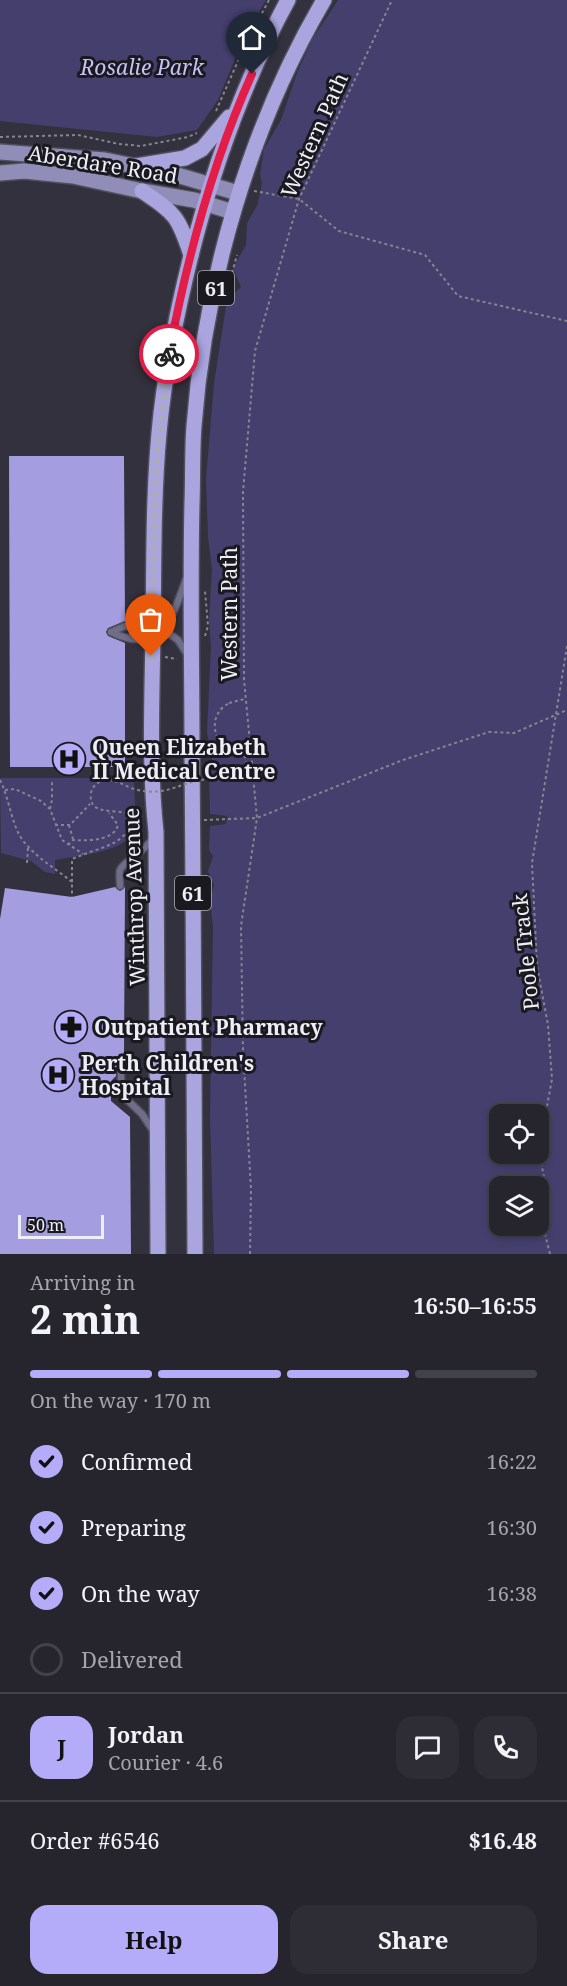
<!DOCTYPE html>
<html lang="en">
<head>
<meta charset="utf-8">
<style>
	body { margin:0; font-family:"Noto Serif",serif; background:#2e2d36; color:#f1f3f6; height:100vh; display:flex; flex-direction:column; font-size:22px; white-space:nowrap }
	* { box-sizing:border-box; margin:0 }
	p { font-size:20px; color:#a4a5aa }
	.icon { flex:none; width:33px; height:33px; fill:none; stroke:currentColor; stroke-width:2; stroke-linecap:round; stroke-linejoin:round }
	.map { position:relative; height:1254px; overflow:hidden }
	.drawer { display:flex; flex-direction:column; background:#26252e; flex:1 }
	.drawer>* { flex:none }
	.tools { position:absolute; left:489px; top:1104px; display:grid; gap:12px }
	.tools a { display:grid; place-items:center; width:60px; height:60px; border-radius:12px; background:#26252e; box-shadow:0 3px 9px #0003,0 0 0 2px #42424a; font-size:30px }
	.scale { position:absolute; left:18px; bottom:15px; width:86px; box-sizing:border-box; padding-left:6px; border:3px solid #eeeef6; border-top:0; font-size:16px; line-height:21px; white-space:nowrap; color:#eeeef6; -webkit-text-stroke:4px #1a191f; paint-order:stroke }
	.pin { position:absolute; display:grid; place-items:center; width:51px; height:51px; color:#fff; margin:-62px -26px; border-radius:50% 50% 50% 0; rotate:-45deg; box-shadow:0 0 6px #0007 }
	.pin .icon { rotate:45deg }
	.courier { position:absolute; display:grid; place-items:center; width:60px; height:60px; margin:-30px; border:4px solid #e11d48; border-radius:50%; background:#fff; color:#222; box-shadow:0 2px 8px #0007 }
	.overview em { font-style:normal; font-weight:700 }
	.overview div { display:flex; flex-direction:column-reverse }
	.overview { display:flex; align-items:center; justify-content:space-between; height:102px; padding:0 30px }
	h1 { font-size:39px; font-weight:700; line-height:45px }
	.bar { display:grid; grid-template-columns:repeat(4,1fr); gap:9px 6px; align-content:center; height:72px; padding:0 30px }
	.bar i { height:8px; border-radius:4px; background:#42424a }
	.bar .selected { background:#b4acf9 }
	.bar p { grid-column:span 4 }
	.line { display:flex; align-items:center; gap:15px; padding:0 30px; border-top:2px solid #42424a }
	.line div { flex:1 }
	.round { display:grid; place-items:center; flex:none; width:63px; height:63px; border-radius:18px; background:#2e2d36 }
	ol { padding:0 30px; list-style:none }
	li { display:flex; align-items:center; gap:18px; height:66px }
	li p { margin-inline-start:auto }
	li .icon { padding:6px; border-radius:50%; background:#b4acf9; color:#111; stroke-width:4 }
	li:last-child { color:#a4a5aa }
	li i { width:33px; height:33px; border:3px solid #42424a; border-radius:50% }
	.primary-button { display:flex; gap:12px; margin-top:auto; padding:12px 30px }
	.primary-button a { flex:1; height:69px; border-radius:18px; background:#b4acf9; color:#111; font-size:24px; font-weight:700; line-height:69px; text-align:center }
	.primary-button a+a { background:#2e2d36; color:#f1f3f6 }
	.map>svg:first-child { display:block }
	.green { fill:#453f6e; fill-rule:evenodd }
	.building { fill:#a49ddf }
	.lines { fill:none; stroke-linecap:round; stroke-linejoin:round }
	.lane-casing { stroke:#504f5b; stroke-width:9 }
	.secondary-casing { stroke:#504f5b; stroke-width:18 }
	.primary-casing { stroke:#504f5b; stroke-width:18 }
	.path { stroke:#86858f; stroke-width:2; stroke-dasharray:3 3; stroke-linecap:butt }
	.lane { stroke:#6f6d88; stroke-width:6 }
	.secondary { stroke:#908db8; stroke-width:15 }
	.primary { stroke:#aaa5de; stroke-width:15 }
	.path-bridge { stroke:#86858f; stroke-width:2; stroke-dasharray:3 3; stroke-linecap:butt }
	.done { stroke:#acacb5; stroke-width:6; stroke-dasharray:0 10.8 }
	.route { stroke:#e11d48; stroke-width:8 }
	.labels { text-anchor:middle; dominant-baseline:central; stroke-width:6; stroke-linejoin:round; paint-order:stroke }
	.shield { fill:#1a191f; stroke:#aeaeb6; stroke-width:1.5 }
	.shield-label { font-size:20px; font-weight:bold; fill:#eeeef6 }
	.park-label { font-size:21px; font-style:italic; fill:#c5c1f7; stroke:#1a191f }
	.street-label { font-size:21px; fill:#eeeef6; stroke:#1a191f }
	.poi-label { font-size:21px; font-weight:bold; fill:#eeeef6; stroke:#1a191f; text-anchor:start }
</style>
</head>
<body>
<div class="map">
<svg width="567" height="1254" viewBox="0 0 567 1254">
	<rect width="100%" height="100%" fill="#32313d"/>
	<!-- green -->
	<g class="green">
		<polygon points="0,0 266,0 244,37 218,100 197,130 157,137 0,121"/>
		<path d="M338 0H567V1254H214L210 1117 213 926 210 901 214 885 208 871 213 856 209 850 210 826 226 824 227 816 210 814 209 774 212 758 207 732 211 646 209 621 212 569 208 537 206 479 214 383 227 300 241 287 233 268 246 245 247 223 257 206 262 184 260 174 264 149 281 120 297 73 312 40ZM500 1114H538V1154H500ZM500 1186H538V1226H500Z"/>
		<path d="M0 778H134C134 790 138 826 131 835 119 853 75 856 55 860V874L45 872 31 861 1 853Z"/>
	</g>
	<!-- building -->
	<g class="building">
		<polygon points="9,456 124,456 125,621 108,628 106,632 108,636 125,643 125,767 10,767"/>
		<polygon points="115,887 120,891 125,887 124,1058 123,1064 116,1067 116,1076 111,1081 111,1101 130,1117 131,1254 0,1254 0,919 5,888 72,897"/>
	</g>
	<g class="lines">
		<defs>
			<g id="lane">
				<polyline points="161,628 178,640 187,654"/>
				<path d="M111 632C160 656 173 617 186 579"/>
				<polyline points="111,632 125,626 152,626"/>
				<path d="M120 886C120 881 119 874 120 870 124 861 145 852 153 838"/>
				<polyline points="121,1069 121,1094 142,1114 154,1132"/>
			</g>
			<g id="secondary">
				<polyline points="0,152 105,160 177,175 238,193"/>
				<polyline points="0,173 24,171 73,176 142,191 194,200 233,212"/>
			</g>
			<g id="primary">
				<polyline points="136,166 185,158 202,149 229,117"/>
				<path d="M142 191C176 214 178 216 191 255"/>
				<path d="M158 1254 156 832C149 766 152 699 153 632 154 566 153 499 159 433 165 366 179 301 196 236 218 154 247 75 288 0"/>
				<path d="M195 1254C195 1087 193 920 192 753 192 670 190 587 192 503 193 478 192 452 194 426 205 280 250 126 324 0"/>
			</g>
		</defs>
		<!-- lane casing -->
		<use href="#lane" class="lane-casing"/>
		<!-- secondary casing -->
		<use href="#secondary" class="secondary-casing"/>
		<!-- primary casing -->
		<use href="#primary" class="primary-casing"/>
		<!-- path -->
		<g class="path">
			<polyline points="216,111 245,45 269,0"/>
			<polyline points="0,137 78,135 119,144 141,146 188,137 197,133"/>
			<polyline points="254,191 299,199 339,231 425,255 458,296 567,321"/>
			<polyline points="232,273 237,255"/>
			<polyline points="205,636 208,626 205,591"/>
			<polyline points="165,657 177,659"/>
			<polyline points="229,703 245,699"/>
			<path d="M0 780C8 796 10 814 17 830 26 852 54 867 72 882V897"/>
			<polyline points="5,790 15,789 41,801 50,809 62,840 83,854"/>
			<polyline points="50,809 52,800 52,780"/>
			<polyline points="204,820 257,818 403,760 489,732 514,733 567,710"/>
			<polyline points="55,825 70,825 90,804"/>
			<polyline points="69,825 73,839"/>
			<path d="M68 845 73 840C87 841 114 841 118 825L109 813"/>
			<polyline points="27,863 28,848"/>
			<polyline points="72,882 72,859 90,852"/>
			<polyline points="250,1254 251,1189 243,1050 241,926 257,818 244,679 243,492 255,351 299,199 392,0"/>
			<polyline points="550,1254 543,1226 546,1189 539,1150 552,1079 548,1025 537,966 532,863 567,646"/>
		</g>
		<!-- lane -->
		<use href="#lane" class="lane"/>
		<!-- secondary -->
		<use href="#secondary" class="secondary"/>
		<!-- primary -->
		<use href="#primary" class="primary"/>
		<!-- path-bridge -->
		<path class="path-bridge" d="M90 852C108 846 139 837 125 813 111 809 88 815 91 793 92 787 97 782 103 781 115 777 126 788 138 790 168 797 183 780 210 779 219 778 233 782 241 776 249 770 248 758 241 752 236 747 229 748 224 745 214 739 212 721 219 712 221 708 226 705 229 703"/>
	</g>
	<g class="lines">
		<!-- done -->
		<polyline class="done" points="151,656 156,468 169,354"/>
		<!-- route -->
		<path class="route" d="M169 354C187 258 212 163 252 74"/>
	</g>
	<!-- icons -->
	<defs>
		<symbol id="hospital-disc" viewBox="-11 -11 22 22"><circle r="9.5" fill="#b4acf9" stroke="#1a191f"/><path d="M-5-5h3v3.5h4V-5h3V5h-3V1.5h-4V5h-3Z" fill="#111"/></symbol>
		<symbol id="pharmacy-disc" viewBox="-11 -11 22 22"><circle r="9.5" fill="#b4acf9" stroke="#1a191f"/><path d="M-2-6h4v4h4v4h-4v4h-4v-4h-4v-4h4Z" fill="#111"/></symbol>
	</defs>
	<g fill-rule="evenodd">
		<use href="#hospital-disc" x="50" y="740" width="38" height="38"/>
		<use href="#pharmacy-disc" x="52" y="1008" width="38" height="38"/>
		<use href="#hospital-disc" x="39" y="1056" width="38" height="38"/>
	</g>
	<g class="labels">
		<!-- shield labels -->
		<g class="shield">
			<rect x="198" y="271" width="36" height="34" rx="4.5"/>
			<rect x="175" y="876" width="36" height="34" rx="4.5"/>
		</g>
		<g class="shield-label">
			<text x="216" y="288">61</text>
			<text x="193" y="893">61</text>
		</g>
		<!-- park labels -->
		<g class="park-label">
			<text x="142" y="67">Rosalie Park</text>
		</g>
		<!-- street labels -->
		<g class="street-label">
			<text transform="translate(314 135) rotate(-66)">Western Path</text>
			<text transform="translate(103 164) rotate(9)">Aberdare Road</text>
			<text transform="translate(229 614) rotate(-90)">Western Path</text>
			<text transform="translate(134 897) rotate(-92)">Winthrop Avenue</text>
			<text transform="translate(525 952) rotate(-96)">Poole Track</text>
		</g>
		<!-- poi labels -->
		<g class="poi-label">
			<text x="92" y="747">Queen Elizabeth<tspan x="92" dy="24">II Medical Centre</tspan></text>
			<text x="94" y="1027">Outpatient Pharmacy</text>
			<text x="81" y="1063">Perth Children's<tspan x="81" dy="24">Hospital</tspan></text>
		</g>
	</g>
</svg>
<div class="tools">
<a><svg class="icon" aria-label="locate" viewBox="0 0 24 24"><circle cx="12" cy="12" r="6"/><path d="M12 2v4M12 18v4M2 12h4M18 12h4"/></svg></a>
<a><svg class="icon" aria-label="layers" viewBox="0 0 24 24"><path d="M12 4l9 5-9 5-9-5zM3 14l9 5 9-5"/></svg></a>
</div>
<div class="scale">50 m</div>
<div class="pin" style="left:151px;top:656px;background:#ea580c"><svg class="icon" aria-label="bag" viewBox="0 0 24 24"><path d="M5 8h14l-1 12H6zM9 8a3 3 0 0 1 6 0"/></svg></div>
<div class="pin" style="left:252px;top:74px;background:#1f2937"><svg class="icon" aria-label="home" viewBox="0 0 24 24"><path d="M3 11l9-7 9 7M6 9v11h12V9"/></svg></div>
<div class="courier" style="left:169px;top:354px"><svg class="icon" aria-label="bike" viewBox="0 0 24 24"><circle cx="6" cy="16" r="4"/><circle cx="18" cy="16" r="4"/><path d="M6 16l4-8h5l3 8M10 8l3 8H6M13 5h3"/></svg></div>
</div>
<section class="drawer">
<div class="overview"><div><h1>2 min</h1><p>Arriving in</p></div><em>16:50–16:55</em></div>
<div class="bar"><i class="selected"></i><i class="selected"></i><i class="selected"></i><i></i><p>On the way · 170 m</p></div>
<ol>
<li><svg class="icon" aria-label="check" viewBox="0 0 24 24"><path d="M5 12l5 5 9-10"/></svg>Confirmed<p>16:22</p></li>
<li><svg class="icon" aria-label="check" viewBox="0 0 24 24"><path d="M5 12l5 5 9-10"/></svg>Preparing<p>16:30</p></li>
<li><svg class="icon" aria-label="check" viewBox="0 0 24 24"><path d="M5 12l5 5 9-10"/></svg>On the way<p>16:38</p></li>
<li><i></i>Delivered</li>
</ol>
<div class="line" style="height:108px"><b class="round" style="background:#b4acf9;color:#111">J</b><div><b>Jordan</b><p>Courier · 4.6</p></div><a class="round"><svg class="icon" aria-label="chat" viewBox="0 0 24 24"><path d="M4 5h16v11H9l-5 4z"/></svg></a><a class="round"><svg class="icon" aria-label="phone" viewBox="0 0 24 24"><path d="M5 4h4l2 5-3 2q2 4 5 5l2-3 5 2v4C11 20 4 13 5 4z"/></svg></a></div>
<div class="line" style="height:78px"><div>Order #6546</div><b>$16.48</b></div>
<div class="primary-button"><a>Help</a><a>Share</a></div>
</section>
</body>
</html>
